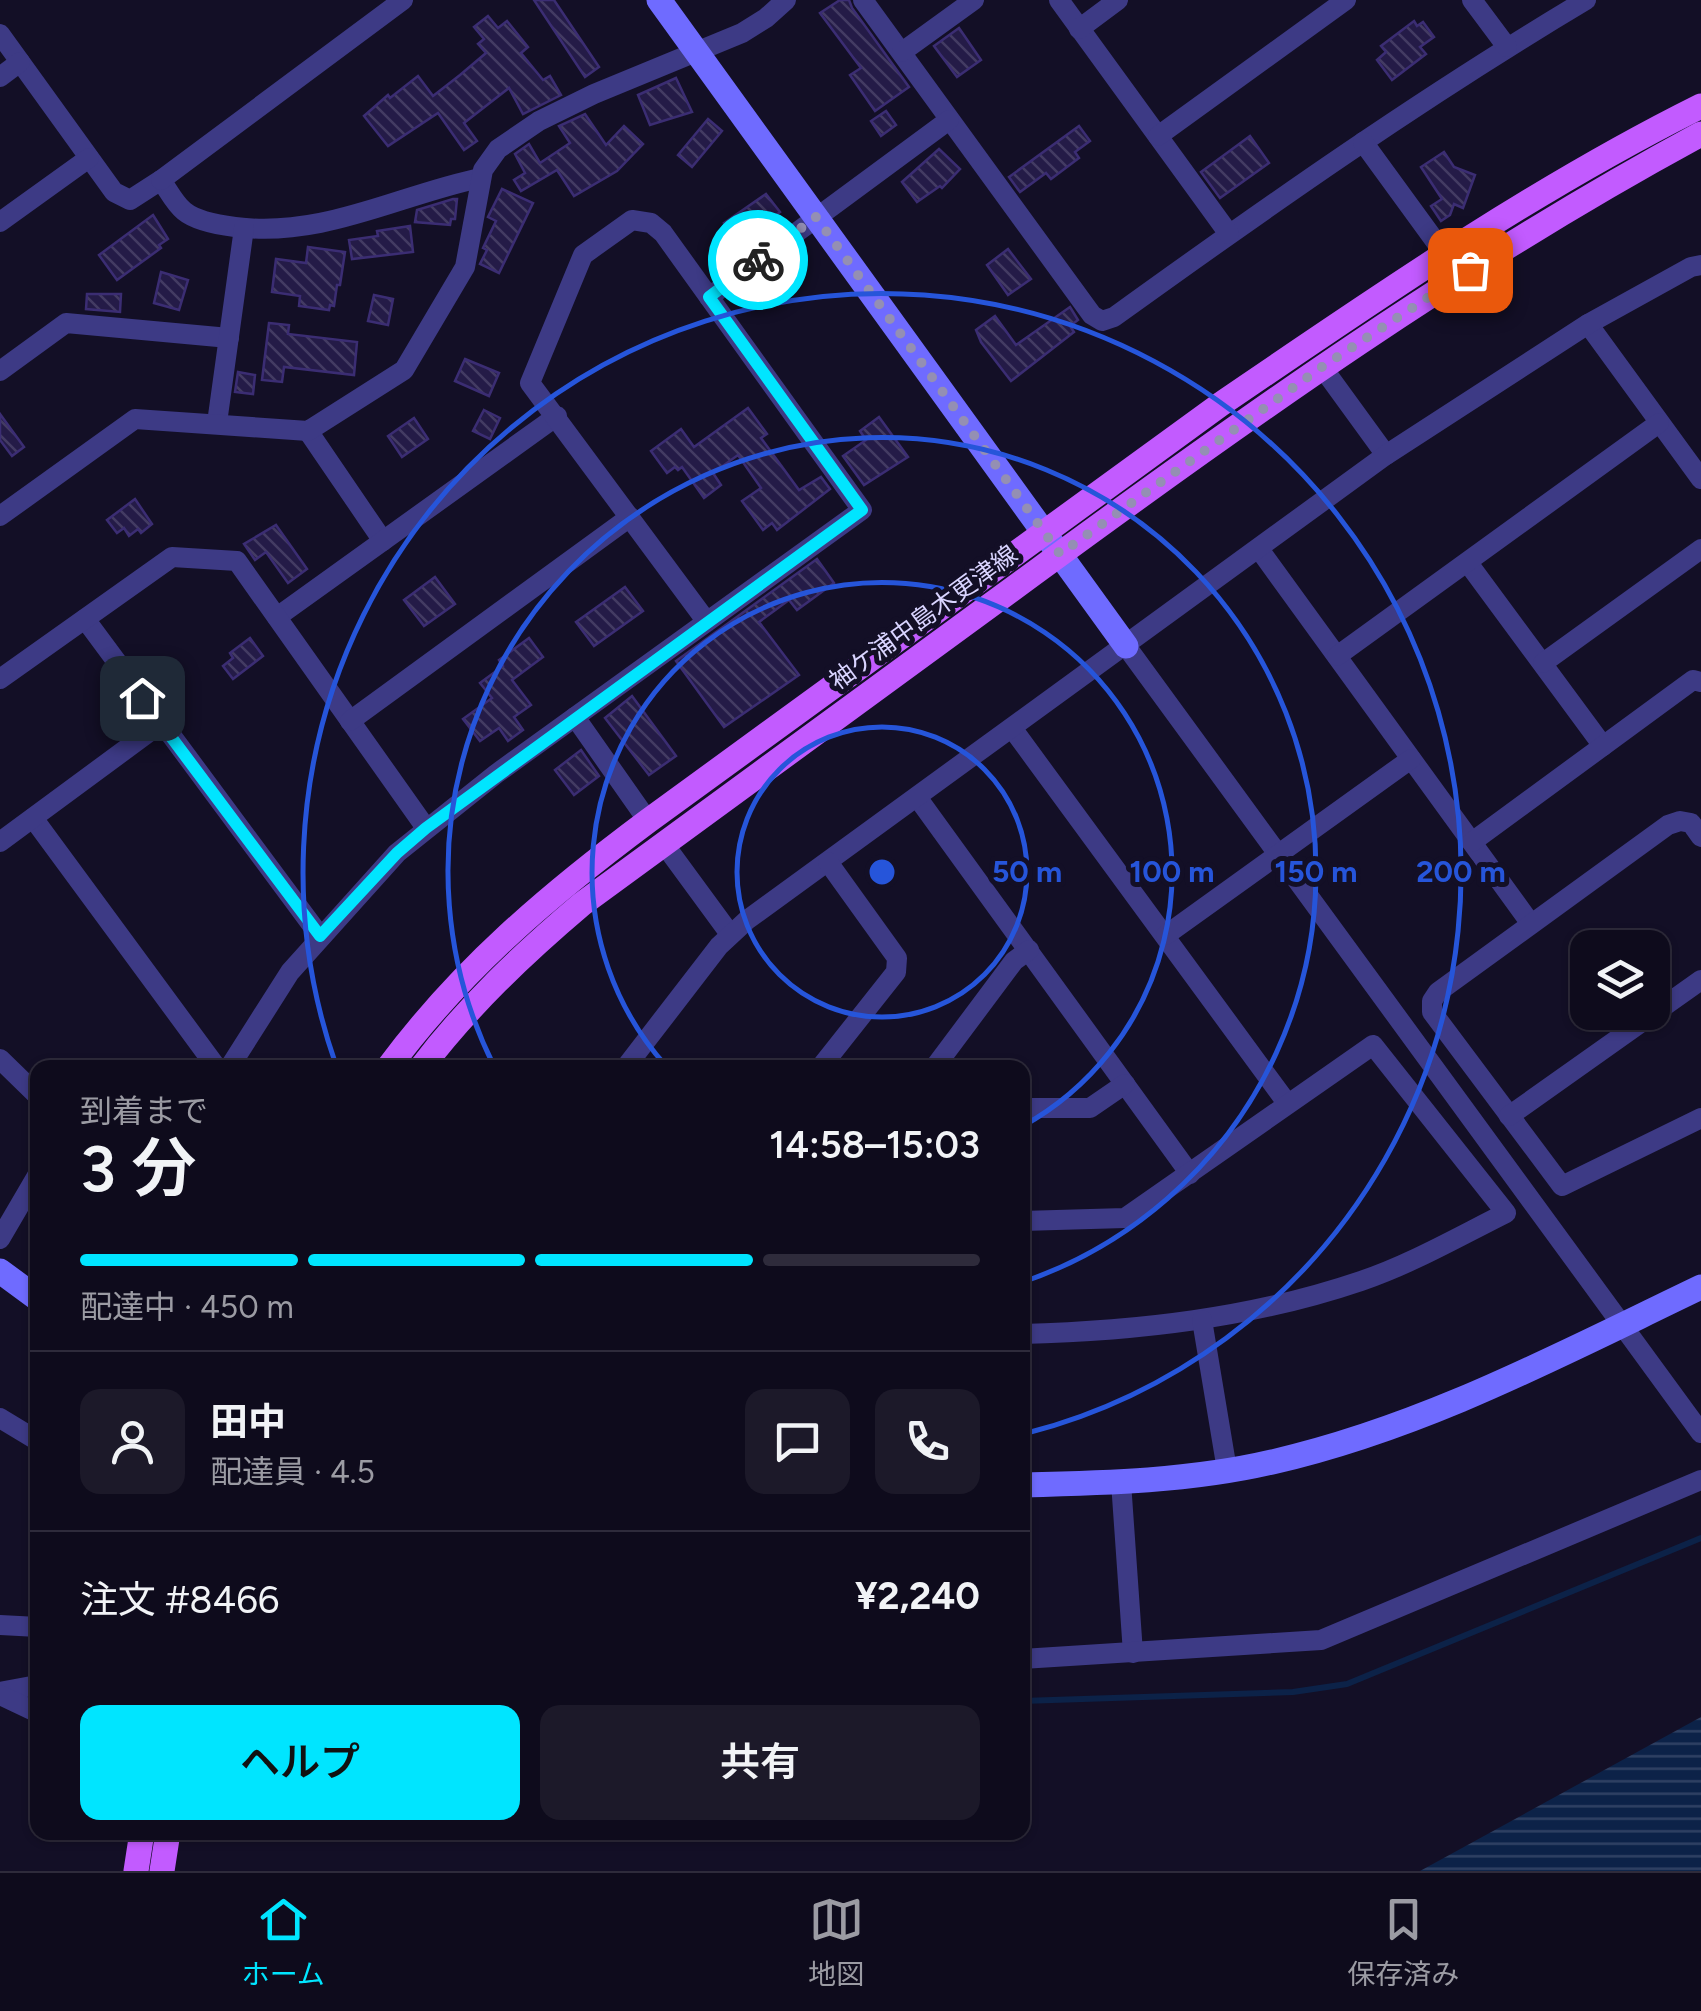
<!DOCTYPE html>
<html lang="ja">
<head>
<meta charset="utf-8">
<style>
	body { margin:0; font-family:Figtree,"Noto Sans JP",sans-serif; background:#1c1929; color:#f1f3f6; height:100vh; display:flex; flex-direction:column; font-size:38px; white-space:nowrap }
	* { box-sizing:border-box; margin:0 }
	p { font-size:32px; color:#9b9ba3 }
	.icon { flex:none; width:55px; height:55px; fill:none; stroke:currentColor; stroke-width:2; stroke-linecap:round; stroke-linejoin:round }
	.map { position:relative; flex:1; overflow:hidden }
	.side { position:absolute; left:30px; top:1060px; width:1000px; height:780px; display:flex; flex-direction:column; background:#0e0b1c; border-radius:20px; box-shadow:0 2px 8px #0004,0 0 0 2px #2e2b3b }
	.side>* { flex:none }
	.tools { position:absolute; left:1570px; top:930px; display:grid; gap:20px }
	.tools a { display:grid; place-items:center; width:100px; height:100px; border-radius:20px; background:#0e0b1c; box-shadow:0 2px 8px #0004,0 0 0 2px #2e2b3b; font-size:50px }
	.pin { position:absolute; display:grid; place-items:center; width:85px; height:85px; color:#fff; margin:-42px; border-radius:20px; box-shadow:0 5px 15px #0006 }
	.courier { position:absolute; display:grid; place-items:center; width:100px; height:100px; margin:-50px; border:8px solid #00e5ff; border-radius:50%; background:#fff; color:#222; box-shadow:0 2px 12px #0007 }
	.overview em { font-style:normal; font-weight:600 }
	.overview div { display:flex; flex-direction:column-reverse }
	.overview { display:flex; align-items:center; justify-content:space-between; height:170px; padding:0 50px }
	h1 { font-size:65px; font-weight:600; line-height:75px }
	.bar { display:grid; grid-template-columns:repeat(4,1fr); gap:15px 10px; align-content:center; height:120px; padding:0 50px }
	.bar i { height:12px; border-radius:8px; background:#2e2b3b }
	.bar .current { background:#00e5ff }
	.bar p { grid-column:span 4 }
	.line { display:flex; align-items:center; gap:25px; padding:0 50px; border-top:2px solid #2e2b3b }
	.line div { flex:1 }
	.round { display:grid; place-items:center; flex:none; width:105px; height:105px; border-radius:20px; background:#1c1929 }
	.button { display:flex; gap:20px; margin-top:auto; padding:20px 50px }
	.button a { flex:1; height:115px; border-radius:20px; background:#00e5ff; color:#111; font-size:40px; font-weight:600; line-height:115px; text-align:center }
	.button a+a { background:#1c1929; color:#f1f3f6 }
	.tabs { display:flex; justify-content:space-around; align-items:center; height:140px; border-top:2px solid #2e2b3b; background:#0e0b1c; font-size:28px; color:#9b9ba3 }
	.tabs a { display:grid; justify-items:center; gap:5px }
	.tabs .current { color:#00e5ff }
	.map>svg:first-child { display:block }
	.water { fill:url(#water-rules) }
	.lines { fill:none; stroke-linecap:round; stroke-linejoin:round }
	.stream { stroke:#0c2248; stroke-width:6 }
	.building { fill:url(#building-back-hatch); stroke:#3b2d73; stroke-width:2.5 }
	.street { stroke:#3d3a85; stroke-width:20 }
	.secondary { stroke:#6f6bff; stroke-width:25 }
	.primary { stroke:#c25bff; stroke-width:25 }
	.done { stroke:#948fb3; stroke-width:10; stroke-dasharray:0 18 }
	.route { stroke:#00e5ff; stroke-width:12 }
	.ring { fill:none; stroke:#2655da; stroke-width:5 }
	.labels { text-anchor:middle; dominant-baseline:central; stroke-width:10; stroke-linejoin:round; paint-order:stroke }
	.street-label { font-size:25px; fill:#d9d4ff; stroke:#130f26 }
	.centre { fill:#2655da; stroke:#130f26; stroke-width:5 }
	.ring-label { font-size:30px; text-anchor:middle; font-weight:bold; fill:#2655da; stroke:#130f26; stroke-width:10; stroke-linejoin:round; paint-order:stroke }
</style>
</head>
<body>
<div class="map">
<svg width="1701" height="1871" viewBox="0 0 1701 1871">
	<defs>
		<pattern id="water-rules" width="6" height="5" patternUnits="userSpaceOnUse" patternTransform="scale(2.5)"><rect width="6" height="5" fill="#0c2248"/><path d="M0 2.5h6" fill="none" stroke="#2f4163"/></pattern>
		<pattern id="building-back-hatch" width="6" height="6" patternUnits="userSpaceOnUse" patternTransform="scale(2.5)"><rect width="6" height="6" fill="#241b47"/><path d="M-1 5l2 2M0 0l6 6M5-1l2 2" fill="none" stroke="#433b63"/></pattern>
	</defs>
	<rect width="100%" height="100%" fill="#130f26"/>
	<!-- water -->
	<polygon class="water" points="1701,1717 1701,1871 1420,1871"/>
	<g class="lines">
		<!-- stream -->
		<polyline class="stream" points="1022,1701 1293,1692 1347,1684 1701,1538"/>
	</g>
	<!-- building -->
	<g class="building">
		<polygon points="534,0 554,0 599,67 585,77"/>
		<polygon points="840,0 849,0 852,8 909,87 875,111 850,75 861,68 820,13"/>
		<polygon points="488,16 498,28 507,21 528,47 521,53 543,80 550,76 561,95 523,114 509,88 464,123 477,141 464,150 438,113 388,146 364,116 388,95 390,98 418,76 433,96 460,75 486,53 478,44 484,39 474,27"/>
		<polygon points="1414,21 1417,26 1423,22 1434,37 1420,47 1426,54 1392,80 1377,60 1386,52 1381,46"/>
		<polygon points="959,28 981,60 957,77 934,46"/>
		<polygon points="676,78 692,112 650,125 638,95"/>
		<polygon points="886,111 896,125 881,136 871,121"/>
		<polygon points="585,114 606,145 624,126 643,144 617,171 574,196 557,170 521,191 514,180 525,173 515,154 529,144 540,163 570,143 559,126"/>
		<polygon points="708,119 722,131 692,167 678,155"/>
		<polygon points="1079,126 1090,141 1075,152 1079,158 1051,179 1046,173 1020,192 1009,177"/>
		<polygon points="1250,136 1269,163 1220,198 1201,172"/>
		<polygon points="939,149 960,169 942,188 940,186 917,202 902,182"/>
		<polygon points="1444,152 1454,167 1475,175 1463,208 1454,204 1450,215 1441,221 1431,206 1442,199 1421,167"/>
		<polygon points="502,189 533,203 499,273 480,264 487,250 483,248 496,221 488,217"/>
		<polygon points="766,194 780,212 739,243 724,223"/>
		<polygon points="453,199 457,199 455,219 451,219 450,225 415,222 417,210"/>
		<polygon points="153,215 168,239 159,245 161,248 117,280 99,255"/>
		<polygon points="410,226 413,252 352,259 349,240 378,236 377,231"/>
		<polygon points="308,247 345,252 340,285 337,285 334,306 330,305 329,310 299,306 300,296 272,292 276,259 306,263"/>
		<polygon points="1008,249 1031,279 1008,295 987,265"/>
		<polygon points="161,272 188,280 179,310 154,303"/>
		<polygon points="87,294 121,294 120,312 86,309"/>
		<polygon points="374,295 393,299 388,325 368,321"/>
		<polygon points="1070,307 1078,320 1070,326 1074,332 1011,381 981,342 976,330 995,316 1016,345"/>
		<polygon points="269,323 289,325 288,334 357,342 354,375 284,367 282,382 262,380"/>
		<polygon points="465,359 499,373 489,396 455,381"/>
		<polygon points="238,372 255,375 253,394 235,392"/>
		<polygon points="748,408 767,434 761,438 799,490 821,477 830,489 777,530 772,523 763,530 742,501 761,488 738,455 713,473 721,485 704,498 682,467 678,470 675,467 667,473 651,451 681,429 694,447"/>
		<polygon points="484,410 500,418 490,439 473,431"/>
		<polygon points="0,414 24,447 12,456 0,440"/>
		<polygon points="879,417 908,457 864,485 843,456 866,440 860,431"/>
		<polygon points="414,418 428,439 402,457 388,436"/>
		<polygon points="135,499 152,524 141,533 138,529 129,536 124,528 117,533 107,520"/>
		<polygon points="276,525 307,569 288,583 266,552 255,560 244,544"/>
		<polygon points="817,559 834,583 797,610 789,600 759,622 799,675 724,727 676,661"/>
		<polygon points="435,577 455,604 424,626 404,600"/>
		<polygon points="625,587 643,611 594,646 576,622"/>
		<polygon points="250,638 263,656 233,679 223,666 233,658 230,653"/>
		<polygon points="529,638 543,657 512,680 531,705 514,717 523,730 508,741 499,728 480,741 463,719 492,698 480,683 503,666 499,660"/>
		<polygon points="632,696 676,756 649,775 605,718"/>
		<polygon points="581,750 599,776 574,795 555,770"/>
	</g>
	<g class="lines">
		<!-- street -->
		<g class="street">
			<path d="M863 0 1092 315 1102 321 1114 317C1268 206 1423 97 1586 0"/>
			<polyline points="1059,0 1229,234"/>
			<polyline points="1472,0 1507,47"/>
			<polyline points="1079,29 1118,0"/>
			<path d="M0 34 114 192 130 200 161 180C168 190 175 204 184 211 196 221 219 225 235 227 323 238 396 196 480 178"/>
			<polyline points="902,52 974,0"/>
			<polyline points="0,77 20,62"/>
			<polyline points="1158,136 1346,0"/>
			<polyline points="1363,142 1446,256"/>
			<polyline points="161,180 403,0"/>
			<polyline points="0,222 89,158"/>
			<polyline points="709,297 949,120"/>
			<polyline points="1588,324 1701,479"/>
			<polyline points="1322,367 1386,455"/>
			<polyline points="0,371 66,323 229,338"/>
			<polyline points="217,423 244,228"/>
			<polyline points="308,431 383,541"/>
			<polyline points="0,516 135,419 308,431 404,370 465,267 483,170 498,149 539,121 594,94 742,33 766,18 786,0"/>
			<polyline points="1259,549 1531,924"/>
			<polyline points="1468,563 1603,746"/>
			<polyline points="277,617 557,416"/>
			<polyline points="85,619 320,936"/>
			<polyline points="1126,646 1701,1433"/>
			<polyline points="1337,656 1659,423"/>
			<polyline points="1543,663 1701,549"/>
			<polyline points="0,679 172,557 237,561 426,828"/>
			<polyline points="575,717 648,821"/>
			<polyline points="350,721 630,517"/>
			<polyline points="1012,728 1287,1103"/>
			<polyline points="917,797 1190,1174"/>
			<polyline points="33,818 217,1068"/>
			<polyline points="1701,837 1691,823 1680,821 1668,825 1438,992 1432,1001 1432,1012 1562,1186 1701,1118"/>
			<polyline points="0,842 160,724"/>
			<polyline points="1472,842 1693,680 1701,682"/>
			<polyline points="664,844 730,934"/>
			<polyline points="1166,935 1411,759"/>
			<polyline points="0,1059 38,1096"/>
			<polyline points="229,1068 290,972 397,853 496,774 862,510 663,233 651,223 632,220 583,255 530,383 707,622"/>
			<polyline points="625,1068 719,946 747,920 1386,455 1588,324 1691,267 1701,265"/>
			<polyline points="820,1068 896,972 897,958 828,862"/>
			<polyline points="934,1068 1014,961 1029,950"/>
			<polyline points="1022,1108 1090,1108 1125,1084"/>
			<polyline points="1509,1116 1701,980"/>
			<path d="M1022 1221 1125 1218 1373 1045 1506 1213C1458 1237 1411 1264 1361 1281 1252 1318 1137 1331 1022 1334"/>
			<polyline points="0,1239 38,1174"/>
			<polyline points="1202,1320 1227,1470"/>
			<polyline points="0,1418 38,1441"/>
			<polyline points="1121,1482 1133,1653"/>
			<polyline points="0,1625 38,1627"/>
			<polyline points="1022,1659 1321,1640 1701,1480"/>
			<polyline points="0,1692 37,1685 38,1681"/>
			<polyline points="0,1695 38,1713"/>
		</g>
		<!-- secondary -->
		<g class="secondary">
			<polyline points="659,0 1126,646"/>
			<polyline points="0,1271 38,1299"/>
			<path d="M1022 1485C1106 1483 1191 1481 1272 1462 1425 1427 1561 1354 1701 1287"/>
		</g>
		<!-- primary -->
		<g class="primary">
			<path d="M388 1068C461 969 550 894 648 821L1221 404C1375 299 1534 189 1701 106"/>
			<path d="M421 1068C468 1006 523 954 582 904 732 793 883 684 1033 574 1248 416 1466 261 1701 134"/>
			<polyline points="136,1871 142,1832"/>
			<polyline points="162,1871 168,1832"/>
		</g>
	</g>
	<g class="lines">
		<!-- done -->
		<polyline class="done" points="758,260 816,217 1060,554 1322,367 1470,270"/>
		<!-- route -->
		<polyline class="route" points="142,698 320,936 397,853 426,828 862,510 709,297 758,260"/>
	</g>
	<!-- distance rings -->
	<g class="ring">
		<circle cx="882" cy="872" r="145"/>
		<path d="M666 1066A290 290 0 1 1 1023 1126"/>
		<path d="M494 1066A434 434 0 1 1 1023 1282"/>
		<path d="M336 1065A579 579 0 1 1 1027 1433"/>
	</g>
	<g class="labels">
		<!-- street labels -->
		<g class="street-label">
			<text transform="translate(923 617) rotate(-36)">袖ケ浦中島木更津線</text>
		</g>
	</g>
	<circle cx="882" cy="872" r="15" class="centre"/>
	<g class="ring-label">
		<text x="1027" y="882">50 m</text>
		<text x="1172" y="882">100 m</text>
		<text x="1316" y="882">150 m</text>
		<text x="1461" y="882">200 m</text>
	</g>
</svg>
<div class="tools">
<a><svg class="icon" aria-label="layers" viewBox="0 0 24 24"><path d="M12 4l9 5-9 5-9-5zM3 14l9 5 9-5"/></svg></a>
</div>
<div class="pin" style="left:1470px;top:270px;background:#ea580c"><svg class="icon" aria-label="bag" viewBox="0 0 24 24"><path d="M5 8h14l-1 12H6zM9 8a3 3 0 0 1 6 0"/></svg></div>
<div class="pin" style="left:142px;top:698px;background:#1f2937"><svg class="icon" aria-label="home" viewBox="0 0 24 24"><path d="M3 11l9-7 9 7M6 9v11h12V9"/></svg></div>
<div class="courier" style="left:758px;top:260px"><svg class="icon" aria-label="bike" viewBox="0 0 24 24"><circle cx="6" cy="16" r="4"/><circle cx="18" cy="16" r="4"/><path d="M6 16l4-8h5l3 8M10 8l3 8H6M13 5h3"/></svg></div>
<section class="side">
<div class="overview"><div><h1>3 分</h1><p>到着まで</p></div><em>14:58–15:03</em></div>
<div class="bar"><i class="current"></i><i class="current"></i><i class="current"></i><i></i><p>配達中 · 450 m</p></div>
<div class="line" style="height:180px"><a class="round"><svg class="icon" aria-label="person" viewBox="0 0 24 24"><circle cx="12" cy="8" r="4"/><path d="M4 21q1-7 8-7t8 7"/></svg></a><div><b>田中</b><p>配達員 · 4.5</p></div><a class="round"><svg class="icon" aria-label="chat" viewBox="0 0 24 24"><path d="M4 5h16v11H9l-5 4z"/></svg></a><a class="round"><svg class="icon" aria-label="phone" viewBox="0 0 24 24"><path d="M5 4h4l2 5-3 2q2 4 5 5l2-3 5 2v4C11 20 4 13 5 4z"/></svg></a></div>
<div class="line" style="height:130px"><div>注文 #8466</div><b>¥2,240</b></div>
<div class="button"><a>ヘルプ</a><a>共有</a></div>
</section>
</div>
<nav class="tabs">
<a class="current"><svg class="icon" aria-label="home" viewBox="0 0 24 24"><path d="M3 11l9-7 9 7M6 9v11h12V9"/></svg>ホーム</a>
<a><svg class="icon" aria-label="map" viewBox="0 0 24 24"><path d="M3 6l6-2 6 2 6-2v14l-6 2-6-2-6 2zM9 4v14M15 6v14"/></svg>地図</a>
<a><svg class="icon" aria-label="saved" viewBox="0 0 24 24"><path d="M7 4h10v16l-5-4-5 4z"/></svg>保存済み</a>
</nav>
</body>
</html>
